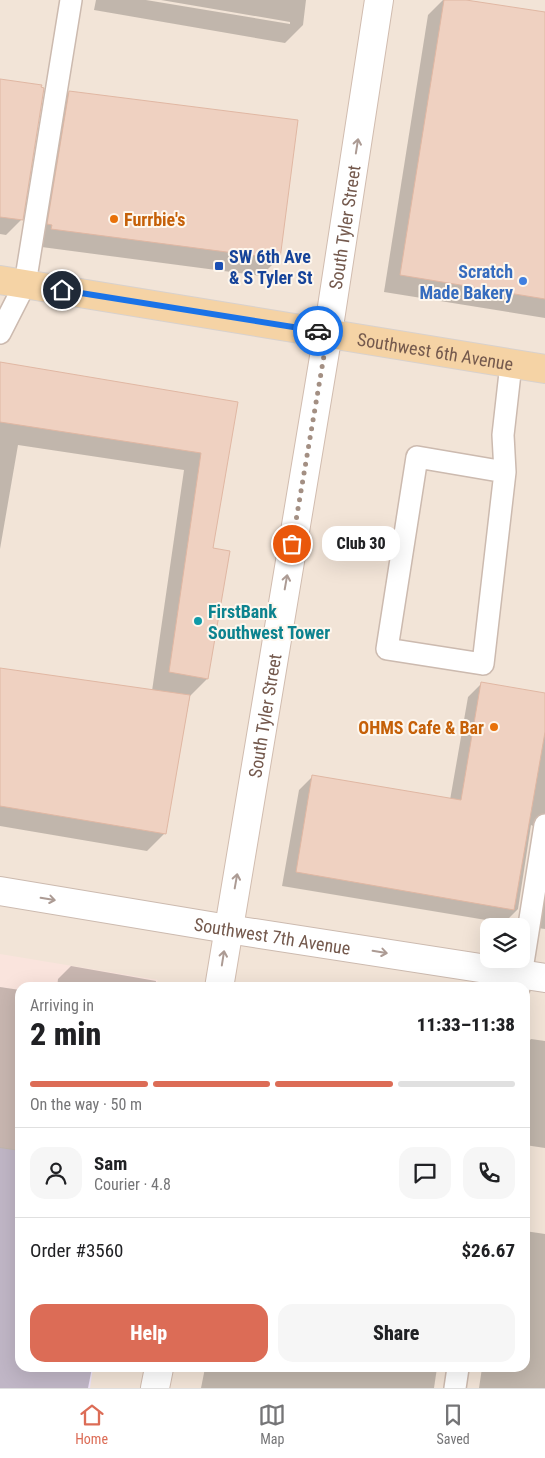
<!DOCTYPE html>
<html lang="en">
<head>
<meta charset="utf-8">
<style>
	body { margin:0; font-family:"Roboto Condensed",sans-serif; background:#f6f6f6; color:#202124; height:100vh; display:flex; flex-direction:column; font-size:19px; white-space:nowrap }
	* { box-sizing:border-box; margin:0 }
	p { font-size:16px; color:#757577 }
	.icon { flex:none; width:28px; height:28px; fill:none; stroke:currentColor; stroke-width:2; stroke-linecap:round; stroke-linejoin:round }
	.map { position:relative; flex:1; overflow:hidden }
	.side { position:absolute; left:15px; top:982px; width:515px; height:390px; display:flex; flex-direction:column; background:#fff; border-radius:15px; box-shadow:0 5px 20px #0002 }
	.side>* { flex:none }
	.tools { position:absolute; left:480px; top:918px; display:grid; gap:10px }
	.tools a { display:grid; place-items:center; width:50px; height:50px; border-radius:10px; background:#fff; box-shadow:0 5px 20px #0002; font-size:25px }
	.pin { position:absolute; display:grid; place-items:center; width:42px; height:42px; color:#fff; margin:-21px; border:2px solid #fff; border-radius:50%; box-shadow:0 1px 5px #0007 }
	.courier { position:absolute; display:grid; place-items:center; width:50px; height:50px; margin:-25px; border:4px solid #1a73e8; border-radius:50%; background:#fff; color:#222; box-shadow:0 1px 6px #0007 }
	.bubble { position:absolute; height:35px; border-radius:15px; background:#fff; box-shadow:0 5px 20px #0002; font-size:16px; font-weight:800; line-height:35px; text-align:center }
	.head em { font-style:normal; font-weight:800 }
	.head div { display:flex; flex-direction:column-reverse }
	.head { display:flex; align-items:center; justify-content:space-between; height:85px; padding:0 15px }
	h1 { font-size:32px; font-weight:800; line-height:38px }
	.bar { display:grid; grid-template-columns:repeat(4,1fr); gap:8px 5px; align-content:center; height:60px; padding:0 15px }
	.bar i { height:6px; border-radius:4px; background:#e0e0e0 }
	.bar .selected { background:#dc6c56 }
	.bar p { grid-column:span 4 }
	.line { display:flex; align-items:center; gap:12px; padding:0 15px; border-top:1px solid #e0e0e0 }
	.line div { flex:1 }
	.round { display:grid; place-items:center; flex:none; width:52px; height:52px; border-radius:15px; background:#f6f6f6 }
	.action { display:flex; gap:10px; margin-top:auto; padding:10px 15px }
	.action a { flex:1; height:58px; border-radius:15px; background:#dc6c56; color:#fff; font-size:20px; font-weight:800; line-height:58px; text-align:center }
	.action a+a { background:#f6f6f6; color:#202124 }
	.dock { display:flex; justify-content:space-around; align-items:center; height:70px; border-top:1px solid #e0e0e0; background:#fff; font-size:14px; color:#757577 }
	.dock a { display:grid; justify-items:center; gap:2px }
	.dock .selected { color:#dc6c56 }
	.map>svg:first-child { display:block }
	.residential { fill:#f2e4d7; fill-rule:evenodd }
	.commercial { fill:#fae4dd }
	.education { fill:#f0e4f8 }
	.shadow { fill:#0003 }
	.building { fill:#efd1c1; stroke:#e0b7a3 }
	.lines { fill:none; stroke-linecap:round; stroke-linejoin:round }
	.service-casing { stroke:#ccbaaf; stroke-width:24 }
	.tertiary-casing { stroke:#ccbaaf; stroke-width:30 }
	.secondary-casing { stroke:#d1bcaf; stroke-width:30 }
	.primary-casing { stroke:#d8d1cd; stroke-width:30 }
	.service { stroke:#fff; stroke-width:21 }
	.tertiary { stroke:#fff; stroke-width:28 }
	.secondary { stroke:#fff; stroke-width:28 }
	.primary { stroke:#f5d3a5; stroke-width:28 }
	.oneway { stroke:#ac9b94 }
	.done { stroke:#a38f83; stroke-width:5; stroke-dasharray:0 9 }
	.route { stroke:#1a73e8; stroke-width:6 }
	.food-dot { fill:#e8710a; stroke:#fef7ee; stroke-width:2 }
	.transit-dot { fill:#1a4fb4; stroke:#fef7ee; stroke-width:2 }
	.shop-dot { fill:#3f7fe0; stroke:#fef7ee; stroke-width:2 }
	.culture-dot { fill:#0f9aa8; stroke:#fef7ee; stroke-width:2 }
	.labels { text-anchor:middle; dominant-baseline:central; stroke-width:4; stroke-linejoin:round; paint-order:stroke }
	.food-label { font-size:18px; font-weight:bold; fill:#c56008; stroke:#fef7ee; text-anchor:start }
	.street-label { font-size:18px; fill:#74594d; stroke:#fef7ee }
	.transit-label { font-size:18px; font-weight:bold; fill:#164399; stroke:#fef7ee; text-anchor:start }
	.shop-label { font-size:18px; font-weight:bold; fill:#366cbe; stroke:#fef7ee; text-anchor:end }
	.culture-label { font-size:18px; font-weight:bold; fill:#0d838f; stroke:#fef7ee; text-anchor:start }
</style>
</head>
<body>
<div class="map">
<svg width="545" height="1388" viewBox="0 0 545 1388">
	<rect width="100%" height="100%" fill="#fbf3e8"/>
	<!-- residential -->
	<path class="residential" d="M0 0H545V1388H0ZM489 926H521V959H489ZM20 988H525V1368H20Z"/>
	<!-- commercial -->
	<polygon class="commercial" points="0,954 158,980 156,987 20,988 20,1150 0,1147"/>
	<!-- education -->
	<polygon class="education" points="0,1148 20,1151 20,1368 93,1368 90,1388 0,1388"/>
	<!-- shadow -->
	<g class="shadow">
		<polygon points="96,0 146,0 290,24 290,22 161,0 306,0 303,25 285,43 94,10"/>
		<polygon points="443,0 458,0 545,14 545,318 384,292 428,15"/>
		<polygon points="0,80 21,220 6,235 0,234"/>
		<polygon points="69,92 279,258 261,276 34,246 52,110"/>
		<polygon points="0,363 236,403 211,549 207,679 190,696 165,833 147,851 0,826 0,669 152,691 184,470 18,445 0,549"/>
		<polygon points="482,683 545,694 545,929 530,927 539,829 531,825 518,909 504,923 282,886 299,790 313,776 450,800 468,697"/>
		<polygon points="71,966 156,981 155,988 57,988 58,979"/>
		<polygon points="0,987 20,990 20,1368 92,1368 88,1388 0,1388"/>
		<polygon points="531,1039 545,1041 545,1148 525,1145 525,1045"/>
		<polygon points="525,1231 545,1234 545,1388 479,1388 482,1368 525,1368"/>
		<polygon points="205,1368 437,1368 434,1388 201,1388"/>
	</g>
	<!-- building -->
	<g class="building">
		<polygon points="444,0 466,0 545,12 545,299 400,275"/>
		<polygon points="0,79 42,85 41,87 44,88 23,220 0,217"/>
		<polygon points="69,91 298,120 280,259 51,229 52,225 47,224"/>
		<polygon points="0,362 238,402 213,548 230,551 208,679 169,672 201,453 0,422"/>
		<polygon points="0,668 190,695 166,834 0,806"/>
		<polygon points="481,682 545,693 545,732 514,910 296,872 312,775 461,800"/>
	</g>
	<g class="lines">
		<defs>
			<g id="service">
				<polyline points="0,333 25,284 71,0"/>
				<polyline points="505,472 483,664 387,649 417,457 505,472 503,435 511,364"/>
				<polyline points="519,988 545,825"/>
				<polyline points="455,1388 458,1368"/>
			</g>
			<g id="tertiary">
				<path id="s1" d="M0 891 228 929 545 978"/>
			</g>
			<g id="secondary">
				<path id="s2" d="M219 988 328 333 379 0"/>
				<polyline points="155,1388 159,1368"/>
			</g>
			<g id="primary">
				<path id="s3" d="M0 280 545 369"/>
			</g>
		</defs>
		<!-- service casing -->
		<use href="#service" class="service-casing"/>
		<!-- tertiary casing -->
		<use href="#tertiary" class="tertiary-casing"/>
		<!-- secondary casing -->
		<use href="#secondary" class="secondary-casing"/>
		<!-- primary casing -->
		<use href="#primary" class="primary-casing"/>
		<!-- service -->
		<use href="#service" class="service"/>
		<!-- tertiary -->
		<use href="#tertiary" class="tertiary"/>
		<!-- secondary -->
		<use href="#secondary" class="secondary"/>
		<!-- primary -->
		<use href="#primary" class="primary"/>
	</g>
	<!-- one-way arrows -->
	<defs><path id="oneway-shaft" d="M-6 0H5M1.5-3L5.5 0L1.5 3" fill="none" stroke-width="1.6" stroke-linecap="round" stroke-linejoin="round" transform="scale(1.25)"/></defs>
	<g class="oneway">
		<use href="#oneway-shaft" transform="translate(357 146) rotate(-81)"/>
		<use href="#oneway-shaft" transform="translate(286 582) rotate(-80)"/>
		<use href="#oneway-shaft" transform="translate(236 881) rotate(-80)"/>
		<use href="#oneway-shaft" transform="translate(48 899) rotate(9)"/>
		<use href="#oneway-shaft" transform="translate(380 952) rotate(9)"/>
		<use href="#oneway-shaft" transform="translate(223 958) rotate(-81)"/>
	</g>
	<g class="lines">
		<!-- done -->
		<polyline class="done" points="292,544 328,332 318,331"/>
		<!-- route -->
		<polyline class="route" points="62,290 318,331"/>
	</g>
	<!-- markers -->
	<g class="food-dot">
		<circle cx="114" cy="219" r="5"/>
		<circle cx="494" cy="727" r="5"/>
	</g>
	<rect class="transit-dot" x="214" y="261" width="10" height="10" rx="2.5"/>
	<circle class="shop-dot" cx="523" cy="281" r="5"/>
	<circle class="culture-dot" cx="198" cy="621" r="5"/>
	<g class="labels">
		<!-- food labels -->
		<g class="food-label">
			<text x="124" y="219">Furrbie's</text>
			<text x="484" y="727" text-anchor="end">OHMS Cafe &amp; Bar</text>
		</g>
		<!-- street labels -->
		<g class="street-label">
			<text stroke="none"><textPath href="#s2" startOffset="771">South Tyler Street</textPath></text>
			<text stroke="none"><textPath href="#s3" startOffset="441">Southwest 6th Avenue</textPath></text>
			<text stroke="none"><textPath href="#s2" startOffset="276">South Tyler Street</textPath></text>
			<text stroke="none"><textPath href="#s1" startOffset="276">Southwest 7th Avenue</textPath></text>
		</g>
		<!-- transit labels -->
		<g class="transit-label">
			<text x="229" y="256">SW 6th Ave<tspan x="229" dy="21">&amp; S Tyler St</tspan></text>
		</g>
		<!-- shop labels -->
		<g class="shop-label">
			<text x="513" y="271">Scratch<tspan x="513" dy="21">Made Bakery</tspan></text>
		</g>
		<!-- culture labels -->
		<g class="culture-label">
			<text x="208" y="611">FirstBank<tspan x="208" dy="21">Southwest Tower</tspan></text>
		</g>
	</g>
</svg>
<div class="tools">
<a><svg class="icon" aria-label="layers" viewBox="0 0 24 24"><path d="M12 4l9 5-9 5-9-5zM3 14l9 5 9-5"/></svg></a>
</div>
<div class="pin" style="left:292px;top:544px;background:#ea580c"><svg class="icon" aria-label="bag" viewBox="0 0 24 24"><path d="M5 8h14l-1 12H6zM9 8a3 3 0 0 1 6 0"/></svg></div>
<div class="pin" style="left:62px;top:290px;background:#1f2937"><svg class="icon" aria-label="home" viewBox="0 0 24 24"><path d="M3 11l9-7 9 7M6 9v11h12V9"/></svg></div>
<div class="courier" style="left:318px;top:331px"><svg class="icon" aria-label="car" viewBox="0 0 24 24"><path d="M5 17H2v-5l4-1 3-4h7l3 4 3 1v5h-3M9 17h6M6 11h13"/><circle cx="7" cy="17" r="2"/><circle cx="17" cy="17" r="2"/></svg></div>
<div class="bubble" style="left:322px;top:526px;width:78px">Club 30</div>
<section class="side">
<div class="head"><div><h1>2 min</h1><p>Arriving in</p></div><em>11:33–11:38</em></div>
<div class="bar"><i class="selected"></i><i class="selected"></i><i class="selected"></i><i></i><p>On the way · 50 m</p></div>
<div class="line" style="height:90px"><a class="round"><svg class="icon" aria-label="person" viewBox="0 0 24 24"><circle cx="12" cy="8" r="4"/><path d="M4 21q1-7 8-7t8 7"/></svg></a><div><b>Sam</b><p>Courier · 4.8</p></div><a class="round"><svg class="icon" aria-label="chat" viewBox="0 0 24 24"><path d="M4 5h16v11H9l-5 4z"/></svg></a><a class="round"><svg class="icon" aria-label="phone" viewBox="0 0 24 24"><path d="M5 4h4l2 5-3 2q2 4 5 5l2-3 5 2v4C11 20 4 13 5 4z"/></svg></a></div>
<div class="line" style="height:65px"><div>Order #3560</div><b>$26.67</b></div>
<div class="action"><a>Help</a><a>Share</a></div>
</section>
</div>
<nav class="dock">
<a class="selected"><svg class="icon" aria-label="home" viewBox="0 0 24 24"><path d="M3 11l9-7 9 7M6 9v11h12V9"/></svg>Home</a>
<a><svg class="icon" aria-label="map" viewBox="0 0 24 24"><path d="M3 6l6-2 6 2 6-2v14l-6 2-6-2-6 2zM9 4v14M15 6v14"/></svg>Map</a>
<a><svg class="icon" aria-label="saved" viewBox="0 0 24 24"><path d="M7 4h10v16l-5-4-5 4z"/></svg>Saved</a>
</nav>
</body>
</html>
